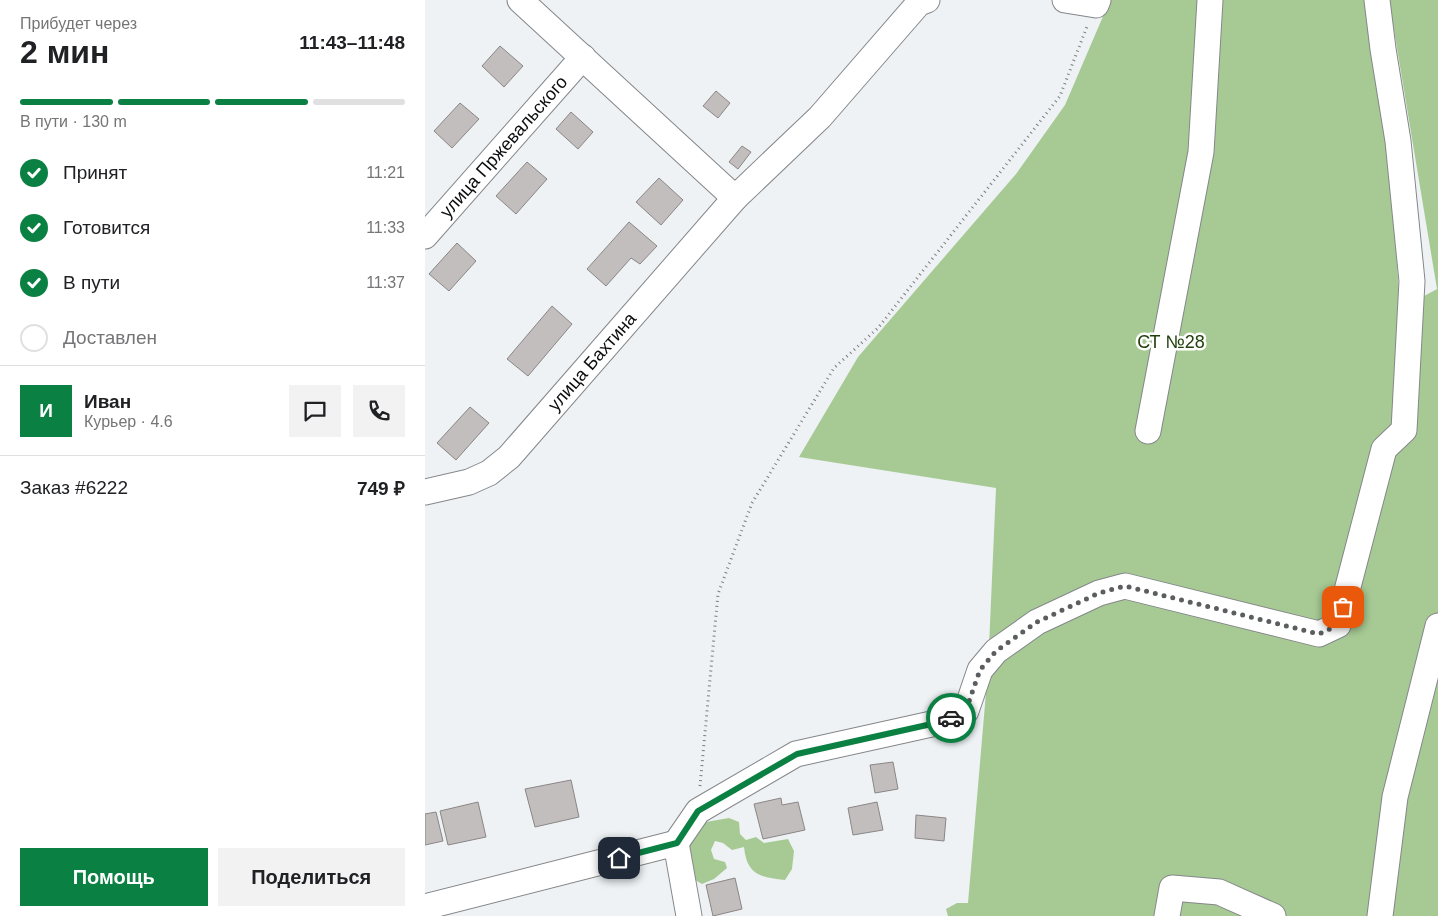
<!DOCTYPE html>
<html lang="ru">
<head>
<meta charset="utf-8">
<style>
	body { margin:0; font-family:Arial,sans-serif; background:#f2f2f2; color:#202124; height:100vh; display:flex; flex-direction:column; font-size:19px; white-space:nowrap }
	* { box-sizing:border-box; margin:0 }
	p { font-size:16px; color:#757577 }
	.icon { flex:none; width:28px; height:28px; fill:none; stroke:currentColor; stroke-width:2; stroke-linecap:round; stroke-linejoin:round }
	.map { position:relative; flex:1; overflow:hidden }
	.details { display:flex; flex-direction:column; background:#fff; width:425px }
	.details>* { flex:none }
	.pin { position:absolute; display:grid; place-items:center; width:42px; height:42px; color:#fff; margin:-21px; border-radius:10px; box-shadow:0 2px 8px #0006 }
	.courier { position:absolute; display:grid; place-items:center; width:50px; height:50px; margin:-25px; border:4px solid #0b8043; border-radius:50%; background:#fff; color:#222; box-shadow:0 1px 6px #0007 }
	.summary em { font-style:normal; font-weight:600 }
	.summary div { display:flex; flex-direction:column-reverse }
	.summary { display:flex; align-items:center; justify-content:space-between; height:85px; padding:0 20px }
	h1 { font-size:32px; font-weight:600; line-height:38px }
	.bar { display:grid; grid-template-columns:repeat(4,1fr); gap:8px 5px; align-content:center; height:60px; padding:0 20px }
	.bar i { height:6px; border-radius:4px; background:#e0e0e0 }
	.bar .on { background:#0b8043 }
	.bar p { grid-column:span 4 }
	.line { display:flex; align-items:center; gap:12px; padding:0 20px; border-top:1px solid #e0e0e0 }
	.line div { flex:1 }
	.round { display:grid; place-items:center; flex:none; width:52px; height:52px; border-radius:0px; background:#f2f2f2 }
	ol { padding:0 20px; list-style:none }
	li { display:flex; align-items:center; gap:15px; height:55px }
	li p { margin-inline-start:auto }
	li .icon { padding:5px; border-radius:50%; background:#0b8043; color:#fff; stroke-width:4 }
	li:last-child { color:#757577 }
	li i { width:28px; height:28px; border:2px solid #e0e0e0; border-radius:50% }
	.primary-button { display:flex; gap:10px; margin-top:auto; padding:10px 20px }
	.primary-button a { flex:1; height:58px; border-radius:0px; background:#0b8043; color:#fff; font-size:20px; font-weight:600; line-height:58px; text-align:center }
	.primary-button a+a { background:#f2f2f2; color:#202124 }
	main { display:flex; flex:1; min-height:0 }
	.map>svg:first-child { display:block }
	.green { fill:#a7ca94 }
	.building { fill:#c3bebe; stroke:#8a8685 }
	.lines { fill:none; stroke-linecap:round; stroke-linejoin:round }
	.minor-casing { stroke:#84878a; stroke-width:27 }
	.path { stroke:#7b7d7f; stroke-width:3; stroke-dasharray:1 4; stroke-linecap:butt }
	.minor { stroke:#fff; stroke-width:25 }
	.done { stroke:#5b5d5f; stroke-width:5; stroke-dasharray:0 9 }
	.route { stroke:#0b8043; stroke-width:6 }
	.labels { text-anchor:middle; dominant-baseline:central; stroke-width:5; stroke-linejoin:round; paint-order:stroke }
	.street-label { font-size:18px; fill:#0c0d0e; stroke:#fefffe }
	.park-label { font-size:18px; fill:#22400d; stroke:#fefffe }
</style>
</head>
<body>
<main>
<section class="details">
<div class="summary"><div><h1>2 мин</h1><p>Прибудет через</p></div><em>11:43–11:48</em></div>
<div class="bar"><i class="on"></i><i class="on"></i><i class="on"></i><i></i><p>В пути · 130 m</p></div>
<ol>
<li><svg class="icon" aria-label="check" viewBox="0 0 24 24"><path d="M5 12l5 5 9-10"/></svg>Принят<p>11:21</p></li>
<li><svg class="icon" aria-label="check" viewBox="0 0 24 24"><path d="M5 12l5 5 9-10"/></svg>Готовится<p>11:33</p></li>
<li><svg class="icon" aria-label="check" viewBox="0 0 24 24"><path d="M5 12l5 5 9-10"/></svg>В пути<p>11:37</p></li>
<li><i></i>Доставлен</li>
</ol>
<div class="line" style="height:90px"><b class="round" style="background:#0b8043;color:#fff">И</b><div><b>Иван</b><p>Курьер · 4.6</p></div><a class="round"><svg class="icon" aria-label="chat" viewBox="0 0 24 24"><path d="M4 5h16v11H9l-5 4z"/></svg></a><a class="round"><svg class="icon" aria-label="phone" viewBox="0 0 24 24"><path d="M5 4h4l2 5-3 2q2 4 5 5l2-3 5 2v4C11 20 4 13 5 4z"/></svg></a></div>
<div class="line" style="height:65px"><div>Заказ #6222</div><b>749 ₽</b></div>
<div class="primary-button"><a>Помощь</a><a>Поделиться</a></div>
</section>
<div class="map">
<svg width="1013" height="916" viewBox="0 0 1013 916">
	<rect width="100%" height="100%" fill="#eef2f5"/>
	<!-- green -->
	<g class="green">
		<polygon points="685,0 944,0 965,156 975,309 1012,289 964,0 1013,0 1013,916 523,916 521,909 532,903 543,903 563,669 571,488 374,457 433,357 591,174 640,105"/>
		<path d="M304 818 314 822 315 834 321 840 331 837 339 843 363 839 369 851 367 869 360 880C335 877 322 875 319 847L307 850 298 843 290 841 286 850 289 859 300 862 302 868 289 879 277 884 270 880 262 847 275 823Z"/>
	</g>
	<!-- building -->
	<g class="building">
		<polygon points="75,46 98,66 79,87 57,66"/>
		<polygon points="291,91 305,103 293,118 278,106"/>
		<polygon points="35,103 54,119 27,148 9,131"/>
		<polygon points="146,112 168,132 153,149 131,129"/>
		<polygon points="317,146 326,152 313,169 304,162"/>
		<polygon points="102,162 122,179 91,214 71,196"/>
		<polygon points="234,178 258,200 236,225 211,202"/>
		<polygon points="204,222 232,246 215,264 206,258 181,286 162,269"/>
		<polygon points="32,243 51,261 24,291 4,274"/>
		<polygon points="127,306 147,324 103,376 82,359"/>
		<polygon points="45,407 64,423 31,460 12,443"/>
		<polygon points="468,762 473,789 450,793 445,765"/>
		<polygon points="146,780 154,817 110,827 100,789"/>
		<polygon points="356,798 357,805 373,802 380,830 338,839 329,804"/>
		<polygon points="53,802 61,837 23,845 15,811"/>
		<polygon points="452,802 458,830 428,835 423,808"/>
		<polygon points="11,812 18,841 0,845 0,814"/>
		<polygon points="491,815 521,818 519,841 490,838"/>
		<polygon points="310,878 317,909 288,916 281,885"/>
	</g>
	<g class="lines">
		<defs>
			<g id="minor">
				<polyline points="95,0 310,198"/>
				<polyline points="640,0 671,5 673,0"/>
				<path id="s1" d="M0 236 158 57"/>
				<polyline points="723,431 776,152 785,0"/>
				<path id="s2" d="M0 492 44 482 64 473 84 457 310 198 395 117 494 3 502 0"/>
				<polyline points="0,907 251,843"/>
				<polyline points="264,916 251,843 273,811 371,754 520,721 541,711 555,670 571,651 612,622 674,593 700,586 894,634 913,625 959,449 979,430 987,281 973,141 958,49 952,0"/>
				<polyline points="742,916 747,888 794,892 848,916"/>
				<polyline points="955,916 970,797 1013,626"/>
			</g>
		</defs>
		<!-- minor casing -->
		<use href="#minor" class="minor-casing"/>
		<!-- path -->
		<polyline class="path" points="275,786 293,594 327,503 409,368 453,328 635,96 663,24"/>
		<!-- minor -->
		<use href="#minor" class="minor"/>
	</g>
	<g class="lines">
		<!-- done -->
		<polyline class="done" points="526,718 541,710 555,670 571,651 612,622 674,593 700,586 894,634 913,625 918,607"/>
		<!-- route -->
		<polyline class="route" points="194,858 252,843 273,811 372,754 520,721 526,718"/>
	</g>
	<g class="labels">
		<!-- street labels -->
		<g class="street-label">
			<text stroke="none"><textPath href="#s1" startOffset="119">улица Пржевальского</textPath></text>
			<text stroke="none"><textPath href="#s2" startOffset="219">улица Бахтина</textPath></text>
		</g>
		<!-- park labels -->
		<g class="park-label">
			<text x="746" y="342">СТ №28</text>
		</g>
	</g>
</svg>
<div class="pin" style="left:918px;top:607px;background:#ea580c"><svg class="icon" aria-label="bag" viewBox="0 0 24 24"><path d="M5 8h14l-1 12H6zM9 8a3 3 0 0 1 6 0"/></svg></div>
<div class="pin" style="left:194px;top:858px;background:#1f2937"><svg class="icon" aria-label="home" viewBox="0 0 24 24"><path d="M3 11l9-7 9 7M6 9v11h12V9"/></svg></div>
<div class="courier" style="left:526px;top:718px"><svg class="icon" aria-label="car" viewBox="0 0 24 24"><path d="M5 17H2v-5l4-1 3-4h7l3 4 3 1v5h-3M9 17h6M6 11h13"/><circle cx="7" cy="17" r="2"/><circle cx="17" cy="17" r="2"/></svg></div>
</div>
</main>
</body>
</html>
